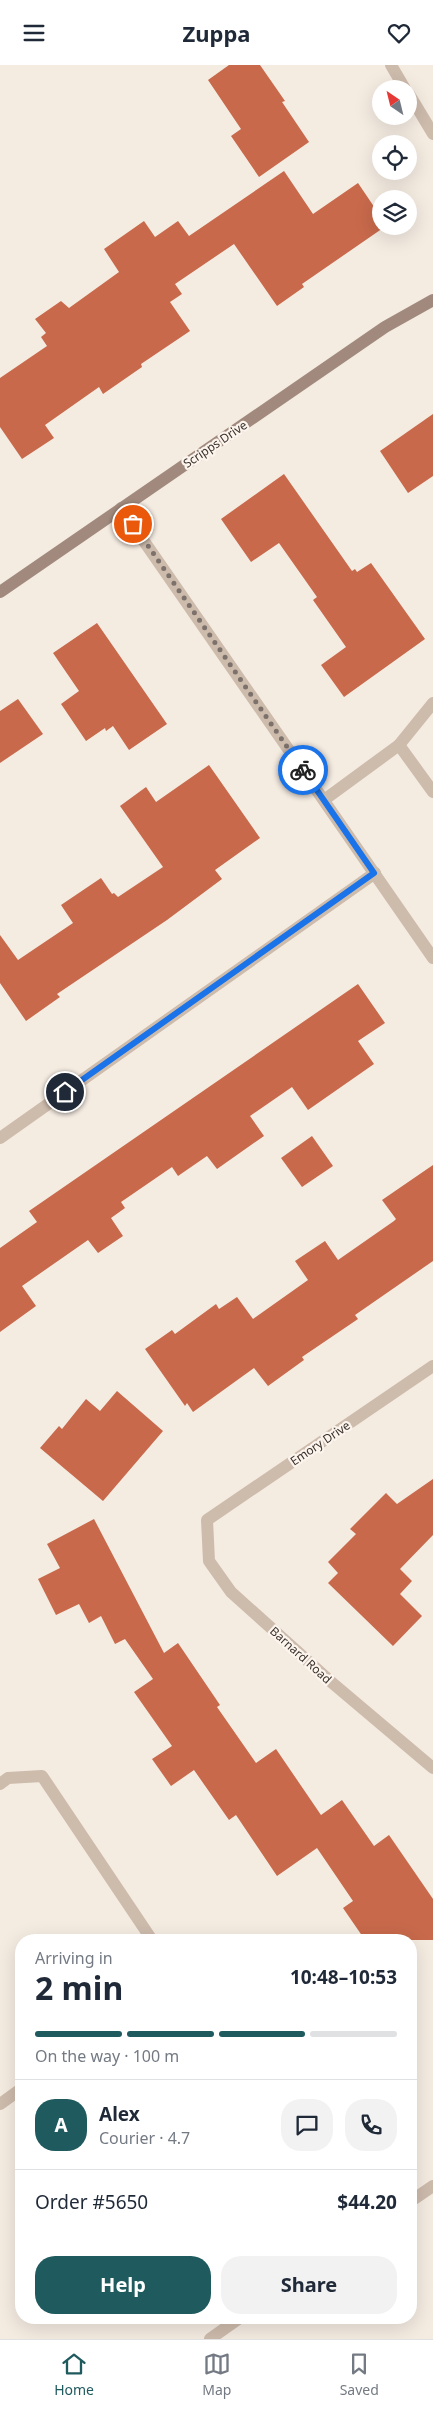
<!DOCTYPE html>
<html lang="en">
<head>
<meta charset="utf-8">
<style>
	body { margin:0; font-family:"Noto Sans",sans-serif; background:#f2f2f3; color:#1f2937; height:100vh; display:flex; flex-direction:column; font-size:19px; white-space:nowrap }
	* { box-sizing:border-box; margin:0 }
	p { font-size:16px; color:#747a83 }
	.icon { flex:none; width:28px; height:28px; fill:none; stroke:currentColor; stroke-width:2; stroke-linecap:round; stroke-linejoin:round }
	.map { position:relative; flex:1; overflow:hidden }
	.sheet { position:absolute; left:15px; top:1869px; width:402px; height:390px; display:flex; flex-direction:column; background:#fff; border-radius:20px; box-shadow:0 5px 20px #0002 }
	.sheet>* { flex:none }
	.needle { width:32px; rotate:325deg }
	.fabs { position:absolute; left:372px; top:15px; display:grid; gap:10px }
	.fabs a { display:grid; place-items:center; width:45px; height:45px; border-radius:50%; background:#fff; box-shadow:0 5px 20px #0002; font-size:25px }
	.pin { position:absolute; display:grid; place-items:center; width:42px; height:42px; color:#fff; margin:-21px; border:2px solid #fff; border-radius:50%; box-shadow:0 1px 5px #0007 }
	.courier { position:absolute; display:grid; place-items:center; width:50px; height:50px; margin:-25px; border:4px solid #1a73e8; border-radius:50%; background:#fff; color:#222; box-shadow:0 1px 6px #0007 }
	.headline em { font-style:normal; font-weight:700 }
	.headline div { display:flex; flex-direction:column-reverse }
	.headline { display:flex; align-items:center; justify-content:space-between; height:85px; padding:0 20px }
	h1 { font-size:32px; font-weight:700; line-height:38px }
	.bar { display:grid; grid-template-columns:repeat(4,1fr); gap:8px 5px; align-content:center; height:60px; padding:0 20px }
	.bar i { height:6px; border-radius:4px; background:#e0e1e3 }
	.bar .on { background:#1f5a5e }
	.bar p { grid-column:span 4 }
	.line { display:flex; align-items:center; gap:12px; padding:0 20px; border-top:1px solid #e0e1e3 }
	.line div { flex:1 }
	.round { display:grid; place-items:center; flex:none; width:52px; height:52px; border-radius:20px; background:#f2f2f3 }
	.action { display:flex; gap:10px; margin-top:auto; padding:10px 20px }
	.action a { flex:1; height:58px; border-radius:20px; background:#1f5a5e; color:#fff; font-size:20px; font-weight:700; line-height:58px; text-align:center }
	.action a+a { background:#f2f2f3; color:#1f2937 }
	header { display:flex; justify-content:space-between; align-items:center; height:65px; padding:0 20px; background:#fff; font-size:22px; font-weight:700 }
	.menu { display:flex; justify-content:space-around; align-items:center; height:70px; border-top:1px solid #e0e1e3; background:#fff; font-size:14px; color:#747a83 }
	.menu a { display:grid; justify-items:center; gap:2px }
	.menu .on { color:#1f5a5e }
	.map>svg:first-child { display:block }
	.building { fill:#c8694b }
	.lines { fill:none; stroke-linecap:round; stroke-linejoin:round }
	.lane { stroke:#cdbbac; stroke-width:12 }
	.street { stroke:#cdbbac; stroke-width:12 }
	.secondary { stroke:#a18a7d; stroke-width:12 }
	.done { stroke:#7c716b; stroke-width:5; stroke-dasharray:0 9 }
	.route { stroke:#1a73e8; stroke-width:6 }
	.labels { text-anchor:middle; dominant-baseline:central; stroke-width:4.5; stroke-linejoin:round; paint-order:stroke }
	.street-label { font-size:12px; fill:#3b302b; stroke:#fbf5ee }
</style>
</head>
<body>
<header><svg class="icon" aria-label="menu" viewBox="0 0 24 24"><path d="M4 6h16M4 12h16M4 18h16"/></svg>Zuppa<svg class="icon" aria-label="heart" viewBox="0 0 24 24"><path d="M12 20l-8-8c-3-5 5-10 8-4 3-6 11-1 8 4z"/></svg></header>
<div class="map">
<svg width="433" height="2274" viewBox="0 0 433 2274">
	<rect width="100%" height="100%" fill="#f4ebe1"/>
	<!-- building -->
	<g class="building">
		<polygon points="229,0 260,0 285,36 282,37 309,77 259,112 231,71 241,64 208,15"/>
		<polygon points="284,106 313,149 358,118 381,152 381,161 386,161 302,219 304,222 277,241 234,179 175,219 182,229 170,237 190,266 141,299 142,302 103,329 99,322 45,360 54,373 22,394 0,362 0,313 47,281 41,272 46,268 35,254 61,236 69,243 119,207 104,184 144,156 155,172 178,156 189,171"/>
		<polygon points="433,349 433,411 408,428 380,386"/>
		<polygon points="284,409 352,506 355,504 357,507 371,498 425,574 344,632 321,600 346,582 313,535 317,532 279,478 251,497 221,454"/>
		<polygon points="97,558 167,659 129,685 113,661 106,666 105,663 86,676 61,639 79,626 53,588"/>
		<polygon points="18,634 43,669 0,698 0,646"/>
		<polygon points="209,700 260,773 215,805 222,814 167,855 57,929 60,932 26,956 0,918 0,870 18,895 73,858 61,840 101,813 112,829 114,828 118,832 163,802 120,741 146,722 156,737"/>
		<polygon points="358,919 385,958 358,976 374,999 308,1045 292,1022 250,1051 264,1071 217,1104 207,1091 178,1111 172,1102 121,1137 125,1143 111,1153 123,1171 98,1188 88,1175 22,1221 36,1241 0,1267 0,1183 37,1157 29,1146"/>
		<polygon points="312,1071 333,1101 302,1122 281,1093"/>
		<polygon points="433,1100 433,1196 355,1250 358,1254 302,1292 304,1295 268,1321 254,1303 193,1347 187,1338 185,1341 145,1284 172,1265 175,1269 216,1239 219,1244 237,1232 253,1254 308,1215 295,1196 325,1176 338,1195 394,1156 396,1154 382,1135"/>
		<polygon points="117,1326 163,1366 103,1436 40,1383 59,1361 62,1364 86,1334 100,1346"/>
		<polygon points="433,1414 433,1470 400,1504 412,1516 400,1529 422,1551 393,1581 328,1518 338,1508 328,1497 356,1469 350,1464 386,1428 397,1439"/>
		<polygon points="94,1454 164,1588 178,1578 220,1640 217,1642 256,1698 276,1684 321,1750 342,1735 374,1781 389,1770 433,1834 433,1875 365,1875 343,1843 353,1836 317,1783 277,1811 236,1750 229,1755 194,1705 171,1721 152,1694 172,1681 134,1627 153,1614 125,1574 115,1579 101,1551 89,1558 79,1539 56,1550 38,1514 60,1503 47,1479"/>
	</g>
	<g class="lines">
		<!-- lane -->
		<g class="lane">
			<polyline points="399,680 433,638"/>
			<polyline points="324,735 399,680 433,727"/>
			<polyline points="0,1719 8,1713 42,1711 152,1875"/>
			<polyline points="0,2039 21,2024"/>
		</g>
		<!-- street -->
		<g class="street">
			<polyline points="391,0 405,24"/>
			<polyline points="409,29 433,69"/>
			<polyline points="121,443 433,893"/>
			<polyline points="0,1073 375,808"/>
			<polyline points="433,1301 207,1455 209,1496 231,1527 330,1616 433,1703"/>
			<polyline points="411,2136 433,2121"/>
			<polyline points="210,2274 241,2252"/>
		</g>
		<!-- secondary -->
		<polyline class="secondary" points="0,527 385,262 433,235"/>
	</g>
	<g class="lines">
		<!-- done -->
		<polyline class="done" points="133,459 303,705"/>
		<!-- route -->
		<polyline class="route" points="65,1027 374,808 303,705"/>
	</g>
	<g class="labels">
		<!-- street labels -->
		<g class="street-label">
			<text transform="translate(215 379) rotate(-34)">Scripps Drive</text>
			<text transform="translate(320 1378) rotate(-34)">Emory Drive</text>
			<text transform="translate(301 1590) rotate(42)">Barnard Road</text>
		</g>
	</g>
</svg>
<div class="fabs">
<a><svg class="needle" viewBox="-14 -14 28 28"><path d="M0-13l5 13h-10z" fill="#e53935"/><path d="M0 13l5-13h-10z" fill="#747a83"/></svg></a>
<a><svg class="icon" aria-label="locate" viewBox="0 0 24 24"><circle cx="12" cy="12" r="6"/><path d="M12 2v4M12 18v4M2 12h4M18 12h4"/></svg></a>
<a><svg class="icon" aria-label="layers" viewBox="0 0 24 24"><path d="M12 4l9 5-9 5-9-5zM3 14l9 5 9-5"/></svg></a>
</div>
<div class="pin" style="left:133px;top:459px;background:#ea580c"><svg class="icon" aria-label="bag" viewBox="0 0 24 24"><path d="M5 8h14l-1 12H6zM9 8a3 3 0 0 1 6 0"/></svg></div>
<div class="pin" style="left:65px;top:1027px;background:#1f2937"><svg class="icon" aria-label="home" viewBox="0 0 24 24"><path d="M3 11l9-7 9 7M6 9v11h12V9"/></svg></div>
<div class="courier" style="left:303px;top:705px"><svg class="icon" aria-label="bike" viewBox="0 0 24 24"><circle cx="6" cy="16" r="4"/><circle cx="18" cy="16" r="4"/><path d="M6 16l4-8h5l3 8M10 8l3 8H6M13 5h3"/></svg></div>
<section class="sheet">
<div class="headline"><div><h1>2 min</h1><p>Arriving in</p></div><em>10:48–10:53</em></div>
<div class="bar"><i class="on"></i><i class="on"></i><i class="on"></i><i></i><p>On the way · 100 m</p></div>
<div class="line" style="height:90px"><b class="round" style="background:#1f5a5e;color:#fff">A</b><div><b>Alex</b><p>Courier · 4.7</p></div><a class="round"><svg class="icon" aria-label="chat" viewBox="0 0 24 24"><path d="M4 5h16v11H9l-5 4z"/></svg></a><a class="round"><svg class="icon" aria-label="phone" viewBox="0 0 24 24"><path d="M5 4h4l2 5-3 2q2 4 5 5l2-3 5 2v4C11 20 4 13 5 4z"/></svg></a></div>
<div class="line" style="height:65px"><div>Order #5650</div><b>$44.20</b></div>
<div class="action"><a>Help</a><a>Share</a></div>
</section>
</div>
<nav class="menu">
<a class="on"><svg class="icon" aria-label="home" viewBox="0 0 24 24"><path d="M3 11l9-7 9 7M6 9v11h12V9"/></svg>Home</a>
<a><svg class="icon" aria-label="map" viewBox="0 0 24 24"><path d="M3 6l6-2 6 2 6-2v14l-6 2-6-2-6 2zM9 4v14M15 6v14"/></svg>Map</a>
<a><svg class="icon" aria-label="saved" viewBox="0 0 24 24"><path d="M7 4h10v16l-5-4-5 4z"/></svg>Saved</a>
</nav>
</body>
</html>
